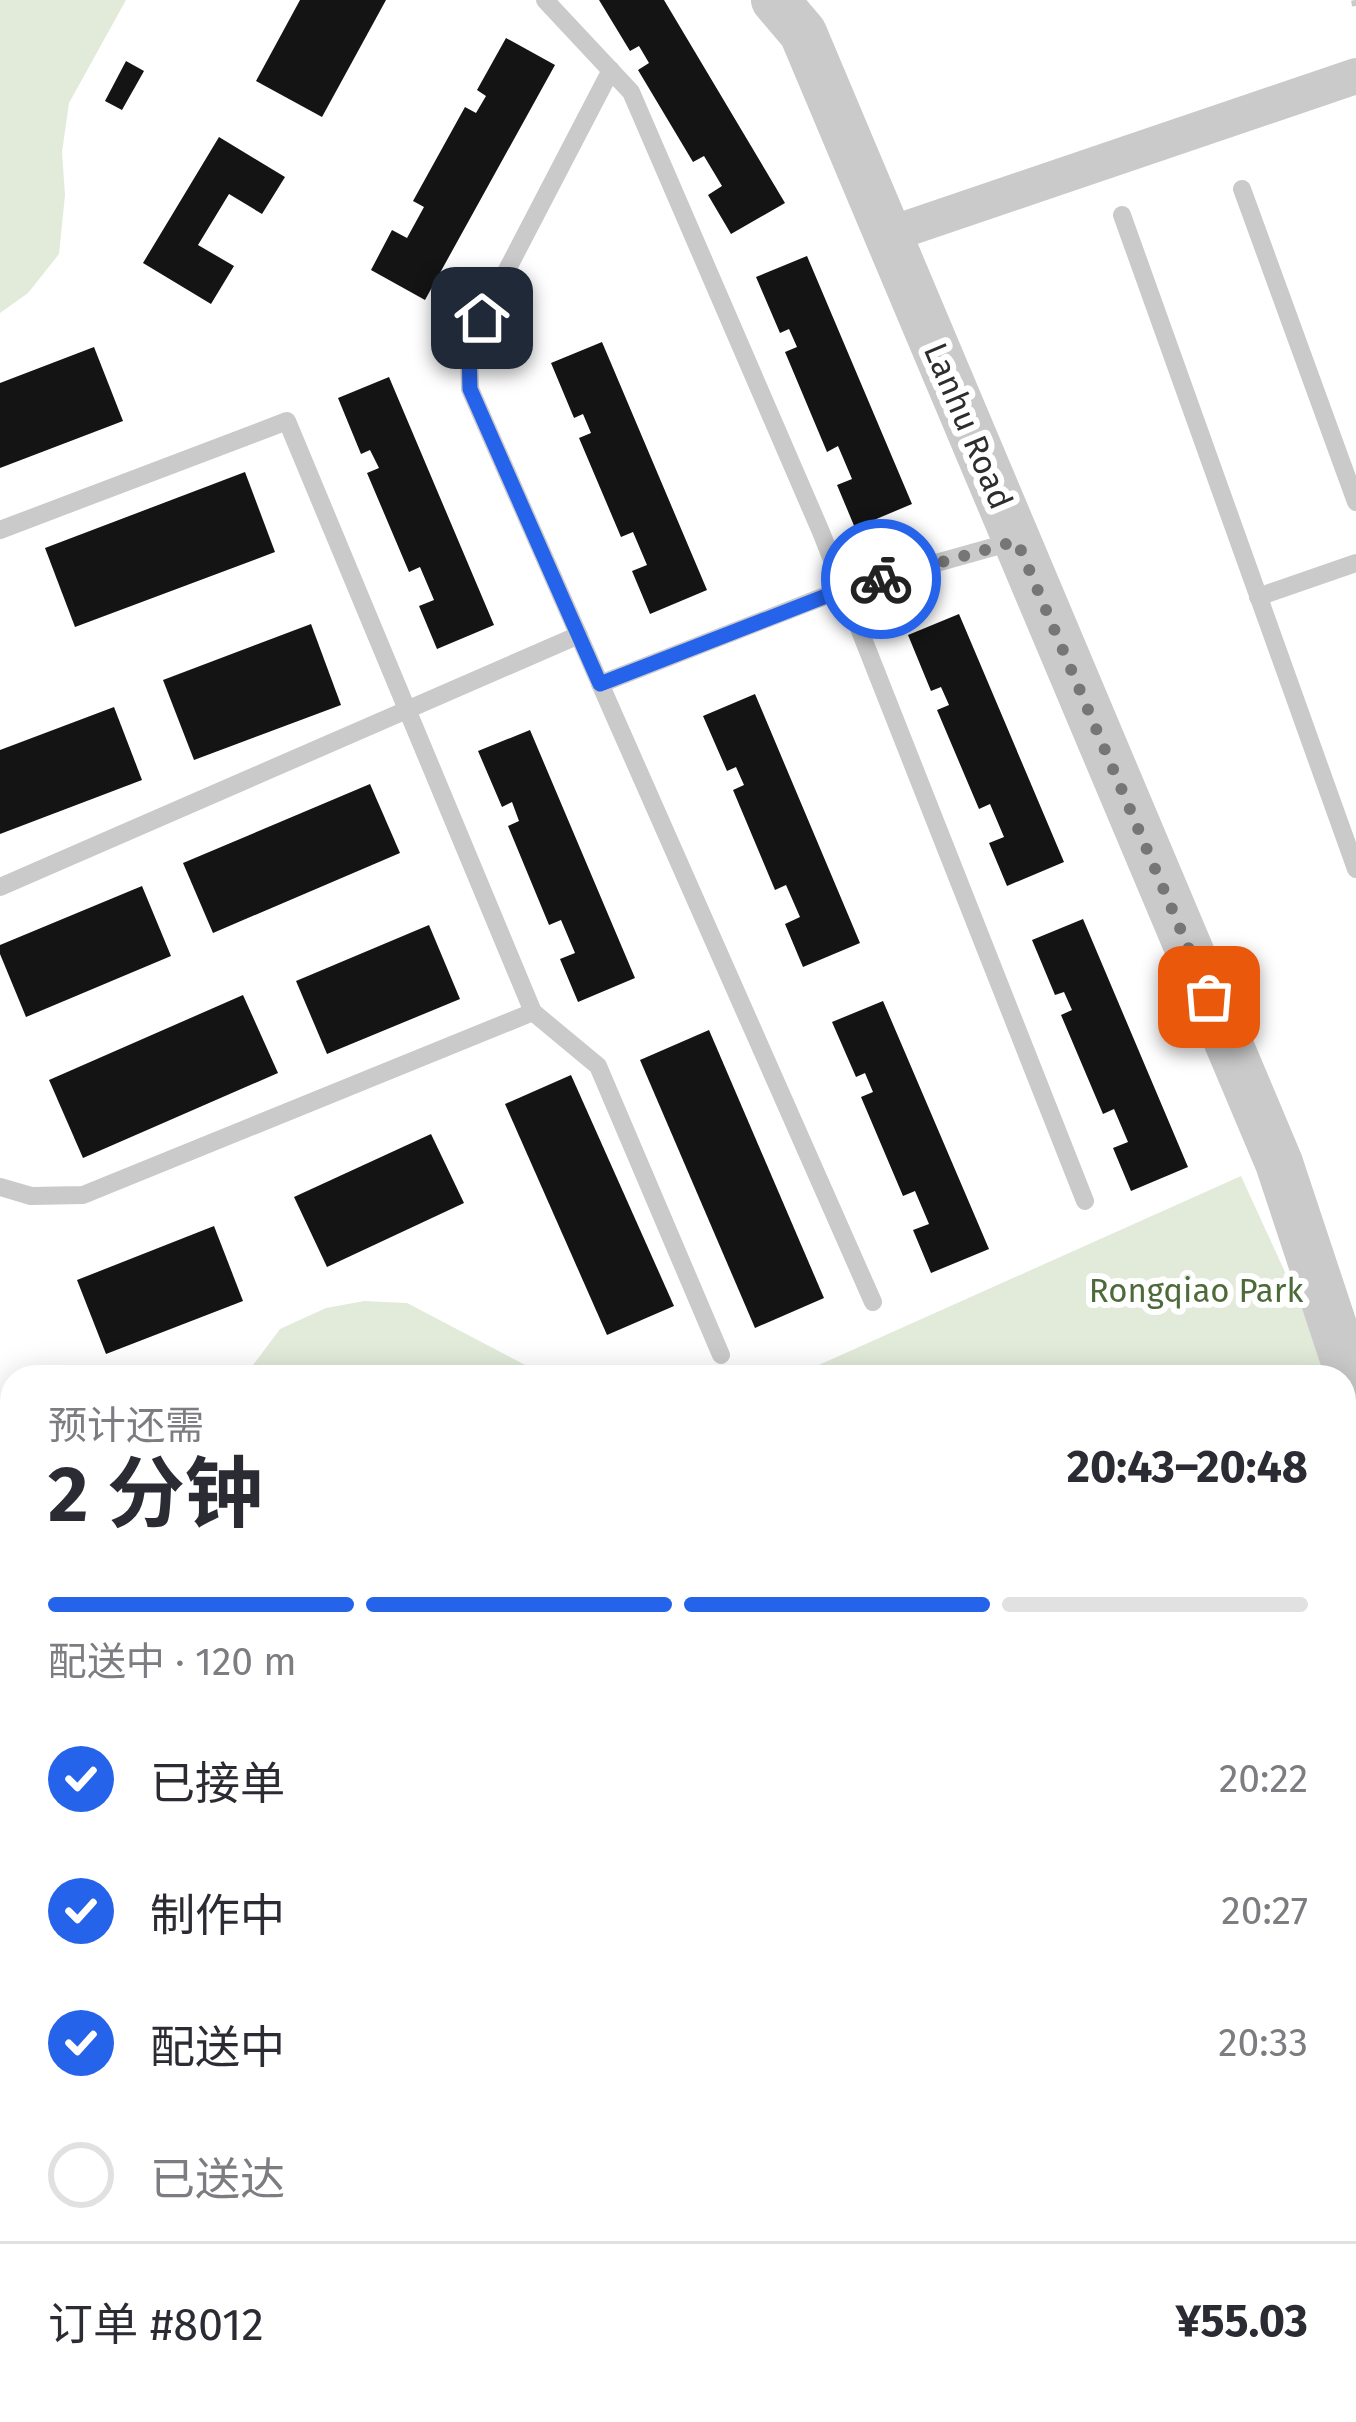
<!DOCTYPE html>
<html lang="zh">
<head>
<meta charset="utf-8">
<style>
	body { margin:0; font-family:"Fira Sans","Noto Sans SC",sans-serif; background:#f2f2f3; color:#2b2b33; height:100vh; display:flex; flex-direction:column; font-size:45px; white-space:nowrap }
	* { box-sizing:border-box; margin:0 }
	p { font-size:39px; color:#7c7c81 }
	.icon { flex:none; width:66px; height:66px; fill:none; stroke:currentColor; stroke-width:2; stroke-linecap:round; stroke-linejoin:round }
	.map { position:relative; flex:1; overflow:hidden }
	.panel { position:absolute; left:0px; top:1365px; width:1356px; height:1059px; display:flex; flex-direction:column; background:#fff; border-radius:36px 36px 0 0; box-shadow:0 6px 30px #0003 }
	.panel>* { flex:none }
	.pin { position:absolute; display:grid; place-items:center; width:102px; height:102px; color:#fff; margin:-51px; border-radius:24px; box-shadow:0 6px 18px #0006 }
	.courier { position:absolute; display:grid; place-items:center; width:120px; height:120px; margin:-60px; border:9px solid #2563eb; border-radius:50%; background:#fff; color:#222; box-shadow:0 3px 15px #0007 }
	.headline em { font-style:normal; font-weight:700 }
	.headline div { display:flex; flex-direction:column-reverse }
	.headline { display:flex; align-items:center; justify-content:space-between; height:204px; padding:0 48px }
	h1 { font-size:78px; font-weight:700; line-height:90px }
	.bar { display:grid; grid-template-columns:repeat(4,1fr); gap:18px 12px; align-content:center; height:144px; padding:0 48px }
	.bar i { height:15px; border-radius:9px; background:#e1e1e2 }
	.bar .on { background:#2563eb }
	.bar p { grid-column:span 4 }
	.line { display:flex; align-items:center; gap:30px; padding:0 48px; border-top:3px solid #e1e1e2 }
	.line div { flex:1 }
	ol { padding:0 48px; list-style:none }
	li { display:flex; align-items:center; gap:36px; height:132px }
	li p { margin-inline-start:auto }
	li .icon { padding:12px; border-radius:50%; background:#2563eb; color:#fff; stroke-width:4 }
	li:last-child { color:#7c7c81 }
	li i { width:66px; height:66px; border:6px solid #e1e1e2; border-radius:50% }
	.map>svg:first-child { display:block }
	.green { fill:#e2ebda }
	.building { fill:#141414 }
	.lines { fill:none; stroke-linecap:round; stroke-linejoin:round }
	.path { stroke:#cacaca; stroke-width:8; stroke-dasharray:6 6; stroke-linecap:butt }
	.service { stroke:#cacaca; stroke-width:18 }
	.minor { stroke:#cacaca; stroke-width:36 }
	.tertiary { stroke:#cacaca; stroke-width:48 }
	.done { stroke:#767676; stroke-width:12; stroke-dasharray:0 21.6 }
	.route { stroke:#2563eb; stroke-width:15 }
	.labels { text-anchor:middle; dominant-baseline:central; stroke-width:12; stroke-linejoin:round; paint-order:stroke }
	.street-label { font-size:33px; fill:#2d2d2d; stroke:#fff }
	.park-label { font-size:33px; fill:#4d6a39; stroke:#fff }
</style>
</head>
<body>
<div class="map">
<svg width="1356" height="2422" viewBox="0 0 1356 2422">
	<rect width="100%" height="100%" fill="#fff"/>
	<!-- green -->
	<g class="green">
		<polygon points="0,0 126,0 69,103 62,152 65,195 59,254 28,293 0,313"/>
		<polygon points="1241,1176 1333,1377 792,1377"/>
		<polygon points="364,1301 407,1303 548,1377 244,1377 280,1329 326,1308"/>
		<polygon points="1344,1400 1356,1426 1356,1660 1344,1669"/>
		<polygon points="0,1482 12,1486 12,2412 380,2412 386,2422 0,2422"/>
	</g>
	<!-- building -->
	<g class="building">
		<polygon points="300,0 386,0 322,117 256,81"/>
		<polygon points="599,0 664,0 785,203 731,234 708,195 722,186 704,156 693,162 638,70 649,63 639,46 630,51"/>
		<polygon points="506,38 555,65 425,300 371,270 392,230 407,238 424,207 413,201 465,107 476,113 486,96 477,90"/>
		<polygon points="126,61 144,71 122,110 105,101"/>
		<polygon points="219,137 285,177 262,214 229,194 198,245 234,266 211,304 143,263"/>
		<polygon points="807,256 912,504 855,528 837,485 852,479 838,446 827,452 785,352 797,347 789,329 780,333 756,277"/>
		<polygon points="602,342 707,590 650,614 632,571 647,565 633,532 621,537 579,438 591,433 583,414 574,418 551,363"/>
		<polygon points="94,347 123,421 0,468 0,383"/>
		<polygon points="389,377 494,625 437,649 419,606 434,600 420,567 409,572 367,473 379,468 370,450 361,454 338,398"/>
		<polygon points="245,472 275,552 75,627 45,548"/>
		<polygon points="959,614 1064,862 1007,886 989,843 1004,837 990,804 979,809 937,710 949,705 941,687 931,691 908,635"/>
		<polygon points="311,624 341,705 194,760 163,680"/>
		<polygon points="755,694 860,943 803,967 785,924 800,917 786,885 775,890 733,790 744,785 736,767 727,771 703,716"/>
		<polygon points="114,707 142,780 0,834 0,750"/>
		<polygon points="530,730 635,978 578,1002 560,959 575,953 561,920 549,925 508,826 519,821 512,802 502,807 478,751"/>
		<polygon points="370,784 400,853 213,933 183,863"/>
		<polygon points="142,886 171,956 26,1017 0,954 0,945"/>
		<polygon points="1083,919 1188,1167 1131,1191 1113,1148 1128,1142 1114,1109 1103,1114 1061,1015 1072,1010 1064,992 1055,995 1032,940"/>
		<polygon points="429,925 460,999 327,1054 296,981"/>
		<polygon points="243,995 278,1073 83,1158 49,1080"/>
		<polygon points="883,1001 989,1249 931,1273 913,1230 929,1224 915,1191 903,1196 861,1097 873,1092 865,1073 856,1077 832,1022"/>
		<polygon points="709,1030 824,1298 755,1328 640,1060"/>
		<polygon points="571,1075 674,1306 607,1335 505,1104"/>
		<polygon points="431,1134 464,1203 327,1267 294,1197"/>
		<polygon points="214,1226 243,1301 106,1354 77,1280"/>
	</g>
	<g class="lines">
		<!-- path -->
		<polyline class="path" points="1355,0 1356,6"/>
		<!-- service -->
		<g class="service">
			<polyline points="545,0 631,92 821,532 1085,1201"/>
			<polyline points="611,70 482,318 469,353 470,389 873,1302"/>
			<polyline points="1242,189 1356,502"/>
			<polyline points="1122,215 1356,869"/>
			<polyline points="0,530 287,421 533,1012 598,1066 721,1355"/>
			<polyline points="1258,597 1356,563"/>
			<polyline points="600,684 843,589 1015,541"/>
			<polyline points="0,887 579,635"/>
			<polyline points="0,1187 31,1196 83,1195 533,1012"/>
		</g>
		<!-- minor -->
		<polyline class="minor" points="888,235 1356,76"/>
		<!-- tertiary -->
		<polyline class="tertiary" points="775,0 803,33 1279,1163 1356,1395"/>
	</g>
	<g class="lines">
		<!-- done -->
		<polyline class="done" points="881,579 1017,541 1209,997"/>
		<!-- route -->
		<polyline class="route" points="482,318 469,353 470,389 600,684 844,589 881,579"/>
	</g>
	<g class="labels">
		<!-- street labels -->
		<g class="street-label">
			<text transform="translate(968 426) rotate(67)">Lanhu Road</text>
		</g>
		<!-- park labels -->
		<g class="park-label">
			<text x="1196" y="1291">Rongqiao Park</text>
		</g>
	</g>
</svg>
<div class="pin" style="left:1209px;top:997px;background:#ea580c"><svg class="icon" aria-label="bag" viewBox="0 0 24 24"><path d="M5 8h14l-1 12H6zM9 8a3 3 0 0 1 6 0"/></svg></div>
<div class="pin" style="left:482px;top:318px;background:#1f2937"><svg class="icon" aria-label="home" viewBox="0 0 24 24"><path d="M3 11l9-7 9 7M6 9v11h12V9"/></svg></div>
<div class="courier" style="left:881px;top:579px"><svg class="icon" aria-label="bike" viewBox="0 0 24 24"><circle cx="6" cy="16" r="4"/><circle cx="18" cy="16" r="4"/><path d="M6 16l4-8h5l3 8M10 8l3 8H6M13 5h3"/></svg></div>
<section class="panel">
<div class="headline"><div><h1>2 分钟</h1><p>预计还需</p></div><em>20:43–20:48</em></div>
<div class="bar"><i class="on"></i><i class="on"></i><i class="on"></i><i></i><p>配送中 · 120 m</p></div>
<ol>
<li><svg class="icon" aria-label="check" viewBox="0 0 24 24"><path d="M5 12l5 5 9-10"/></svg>已接单<p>20:22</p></li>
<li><svg class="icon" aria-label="check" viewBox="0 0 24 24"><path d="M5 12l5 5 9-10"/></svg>制作中<p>20:27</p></li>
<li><svg class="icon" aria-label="check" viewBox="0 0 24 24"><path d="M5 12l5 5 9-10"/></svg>配送中<p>20:33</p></li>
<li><i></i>已送达</li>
</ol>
<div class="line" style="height:156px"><div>订单 #8012</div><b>¥55.03</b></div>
</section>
</div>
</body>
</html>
